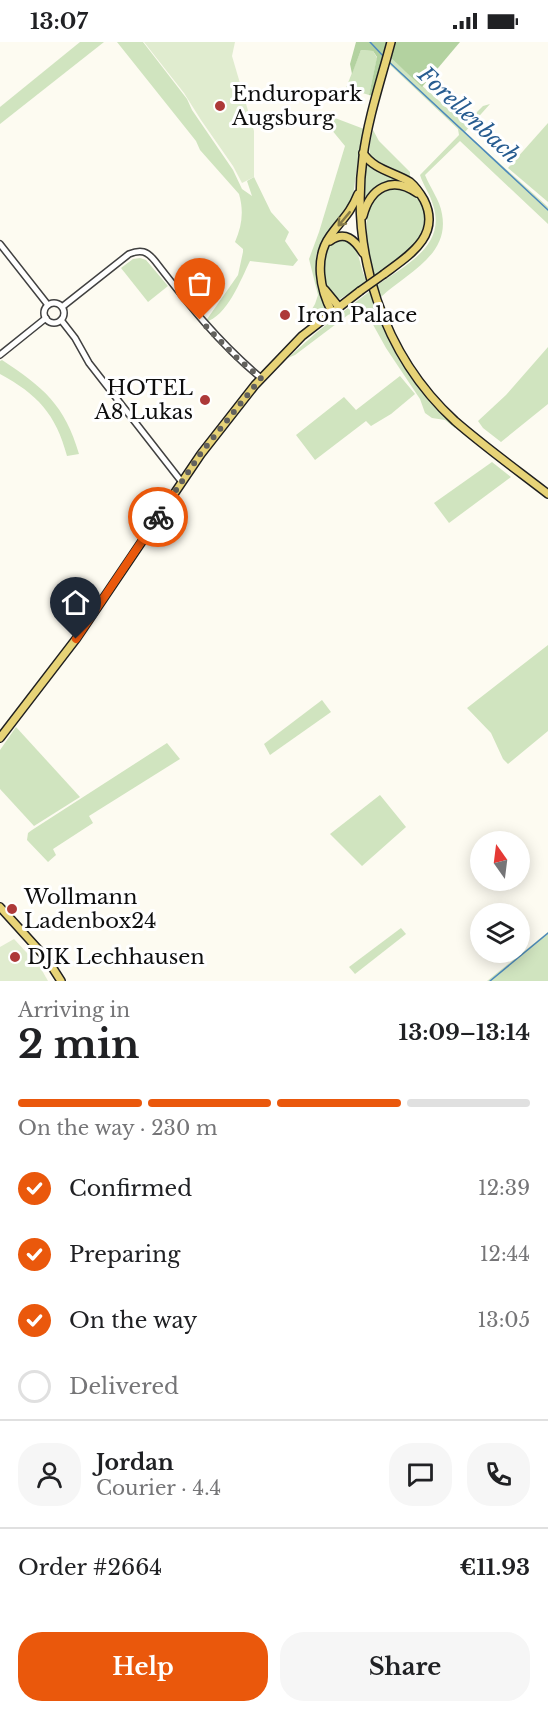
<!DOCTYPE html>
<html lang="en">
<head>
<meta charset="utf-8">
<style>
	body { margin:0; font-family:"Libre Baskerville",serif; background:#f6f6f6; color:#202124; height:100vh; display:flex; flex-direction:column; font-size:22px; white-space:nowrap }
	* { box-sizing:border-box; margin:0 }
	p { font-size:20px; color:#757577 }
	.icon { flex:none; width:33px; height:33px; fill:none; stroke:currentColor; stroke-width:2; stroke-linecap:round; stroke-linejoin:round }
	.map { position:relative; height:939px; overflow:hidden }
	.side { display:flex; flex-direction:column; background:#fff; flex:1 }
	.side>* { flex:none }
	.needle { width:39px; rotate:346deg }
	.fabs { position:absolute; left:470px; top:789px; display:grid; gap:12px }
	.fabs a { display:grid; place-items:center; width:60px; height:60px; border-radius:50%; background:#fff; box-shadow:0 3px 15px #0003; font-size:30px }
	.pin { position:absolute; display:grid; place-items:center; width:51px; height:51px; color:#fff; margin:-62px -26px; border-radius:50% 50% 50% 0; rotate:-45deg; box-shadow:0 0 6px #0007 }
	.pin .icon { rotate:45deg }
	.courier { position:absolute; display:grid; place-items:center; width:60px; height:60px; margin:-30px; border:4px solid #ea580c; border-radius:50%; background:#fff; color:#222; box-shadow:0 2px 8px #0007 }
	.head em { font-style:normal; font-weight:700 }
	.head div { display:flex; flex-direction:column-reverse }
	.head { display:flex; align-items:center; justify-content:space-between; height:102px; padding:0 18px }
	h1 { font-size:39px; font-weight:700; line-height:45px }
	.bar { display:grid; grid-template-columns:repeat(4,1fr); gap:9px 6px; align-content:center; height:72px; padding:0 18px }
	.bar i { height:8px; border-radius:4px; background:#e0e0e0 }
	.bar .current { background:#ea580c }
	.bar p { grid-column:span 4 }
	.line { display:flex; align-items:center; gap:15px; padding:0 18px; border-top:2px solid #e0e0e0 }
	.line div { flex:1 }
	.round { display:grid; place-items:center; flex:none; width:63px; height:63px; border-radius:24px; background:#f6f6f6 }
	ol { padding:0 18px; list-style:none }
	li { display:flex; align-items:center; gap:18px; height:66px }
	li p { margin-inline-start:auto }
	li .icon { padding:6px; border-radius:50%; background:#ea580c; color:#fff; stroke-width:4 }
	li:last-child { color:#757577 }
	li i { width:33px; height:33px; border:3px solid #e0e0e0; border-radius:50% }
	.button { display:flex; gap:12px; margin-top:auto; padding:12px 18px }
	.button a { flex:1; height:69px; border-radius:24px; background:#ea580c; color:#fff; font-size:24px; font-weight:700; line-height:69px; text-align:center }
	.button a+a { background:#f6f6f6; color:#202124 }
	.status { display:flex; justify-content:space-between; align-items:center; height:42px; padding:0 30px; background:#fff; direction:ltr }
	.status svg { height:16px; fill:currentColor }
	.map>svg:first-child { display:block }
	.green { fill:#d0e4bf }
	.forest { fill:#b3d2a0 }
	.pitch { fill:#e0eccf }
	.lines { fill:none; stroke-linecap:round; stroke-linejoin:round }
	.stream { stroke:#4c89bc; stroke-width:1.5 }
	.minor-casing { stroke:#414141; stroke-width:8 }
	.major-casing { stroke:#1f1f1f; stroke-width:10 }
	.minor { stroke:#fff; stroke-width:5 }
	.major { stroke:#e7d377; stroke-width:7 }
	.major-bridge-casing { stroke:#1f1f1f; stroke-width:10; stroke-linecap:butt }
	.major-bridge { stroke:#e7d377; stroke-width:7 }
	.oneway { stroke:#857a48 }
	.done { stroke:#62615d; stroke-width:6; stroke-dasharray:0 10.8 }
	.route { stroke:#ea580c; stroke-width:8 }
	.poi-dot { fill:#ad3938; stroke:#fff; stroke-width:2 }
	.labels { text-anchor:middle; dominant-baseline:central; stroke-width:6; stroke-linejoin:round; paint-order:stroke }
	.poi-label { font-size:21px; fill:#0e0e0e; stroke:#fff; text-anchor:start }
	.water-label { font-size:22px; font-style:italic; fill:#275c90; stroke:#fff }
</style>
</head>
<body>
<div class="status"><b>13:07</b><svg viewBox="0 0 49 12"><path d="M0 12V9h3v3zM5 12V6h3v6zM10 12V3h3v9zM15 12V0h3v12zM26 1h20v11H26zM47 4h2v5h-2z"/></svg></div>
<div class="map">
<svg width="548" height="939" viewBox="0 0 548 939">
	<rect width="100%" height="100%" fill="#fdfbf1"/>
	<!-- green -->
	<g class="green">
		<polygon points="80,0 104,0 0,82 0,65"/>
		<path d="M117 0H143L187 57 192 68 233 128 242 147 252 154 247 139 254 135 271 170 289 190 285 199 298 218 293 224 250 219C241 237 227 275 205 280L238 233 243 210V207L235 200C242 184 244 169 239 152L200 108 196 99Z"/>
		<polygon points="361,8 373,9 377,16 369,53 346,46"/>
		<path d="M391 16 465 82 483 64 490 62 465 90 548 165V182L460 99 425 133C430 146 440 158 442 172 450 214 405 232 381 255L376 244C404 224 447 204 433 163 430 152 423 143 420 133L459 93 458 87 389 22Z"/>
		<polygon points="335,76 364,87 358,117 352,162 321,200 316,213 316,230 325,267 306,283 305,279 315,262 318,253 309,217 319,190 345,104 331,87"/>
		<polygon points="548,81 548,160 508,126"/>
		<path d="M373 88 379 99 410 130V135C403 134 395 130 388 127 365 116 368 110 373 88Z"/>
		<path d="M366 119 372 125 403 140C385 140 373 144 363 159Z"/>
		<path d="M390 147C401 146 412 148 419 158 444 192 396 218 374 235 369 207 354 158 390 147Z"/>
		<path d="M336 197H348C362 212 358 222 367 240L340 257C317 249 319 210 336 197Z"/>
		<polygon points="140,216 146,218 168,244 148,260 121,226 133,217"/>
		<polygon points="370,249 384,287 404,322 456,383 455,386 445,378 432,376 425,371 420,357 386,306 366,270 357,269 348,273 295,313 288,316 317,290"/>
		<polygon points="548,305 548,362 501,400 483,386 478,379 506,353"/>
		<path d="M2 318C43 345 65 363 79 412L67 414C56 372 37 352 0 332V319Z"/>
		<polygon points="400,334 415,352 391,372 371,384 366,379 315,418 296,393 344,355 356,368"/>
		<polygon points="492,420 511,435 449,481 434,461"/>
		<polygon points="548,603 548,689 508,722 503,717 491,691 467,666"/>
		<polygon points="322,658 331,670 270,713 264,702"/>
		<polygon points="16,685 80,755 34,784 0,747 0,708"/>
		<polygon points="167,701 180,717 89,774 93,781 53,807 56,813 48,820 27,798 28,791 32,788"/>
		<polygon points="380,753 406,785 362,824 330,792"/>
		<polygon points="401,886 406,892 355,932 349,925"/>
		<polygon points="548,890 548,939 487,939"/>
	</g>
	<!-- forest -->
	<g class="forest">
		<polygon points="356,0 387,0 373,54 369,53 377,15 373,9 361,8 352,32 350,22"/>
		<polygon points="395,0 460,0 422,45 391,16"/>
	</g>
	<!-- pitch -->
	<g class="pitch">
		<polygon points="144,0 235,0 232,14 254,89 254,135 242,141 233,124 201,78 184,51"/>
		<polygon points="14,897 40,925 48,939 0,939 0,905"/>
	</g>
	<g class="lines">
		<!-- stream -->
		<g class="stream">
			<polyline points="370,0 385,16"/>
			<polyline points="388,19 548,168"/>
			<polyline points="490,939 548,891"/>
		</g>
		<defs>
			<g id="minor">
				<polyline points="0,202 48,263"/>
				<circle cx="54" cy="271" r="10"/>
				<path d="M62 265 129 212C141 207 147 209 155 219 189 263 218 300 261 336"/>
				<polyline points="61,278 75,296 89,321 181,439"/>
				<polyline points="0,313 46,276"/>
			</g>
			<g id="major">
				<path d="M391 0C381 38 368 76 363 115 350 211 383 313 455 379 485 405 517 428 548 452"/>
				<path d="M363 111C374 128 394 130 410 140 416 145 420 151 424 158 442 194 408 214 384 232"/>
				<path d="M363 174C370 146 392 133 417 151"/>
				<path d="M330 199C345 188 355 198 363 211"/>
				<polyline points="325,248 339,265"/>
				<path d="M332 270C320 248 314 216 330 194 342 177 350 172 358 152"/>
				<polyline points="0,696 76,597 201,412 255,343 302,294 360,249"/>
				<polyline points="0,865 47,917 61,939"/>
			</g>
		</defs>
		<!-- minor casing -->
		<use href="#minor" class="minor-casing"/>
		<!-- major casing -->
		<use href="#major" class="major-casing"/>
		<!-- minor -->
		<use href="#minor" class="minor"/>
		<!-- major -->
		<use href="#major" class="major"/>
		<defs>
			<polyline id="major-bridge" points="360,249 384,232"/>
		</defs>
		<!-- major-bridge casing -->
		<use href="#major-bridge" class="major-bridge-casing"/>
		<!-- major-bridge -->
		<use href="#major-bridge" class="major-bridge"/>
	</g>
	<!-- one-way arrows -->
	<defs><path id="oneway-shaft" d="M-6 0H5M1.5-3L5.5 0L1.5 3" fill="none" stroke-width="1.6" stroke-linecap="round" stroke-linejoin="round" transform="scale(1.5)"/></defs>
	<use class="oneway" href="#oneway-shaft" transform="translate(344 177) rotate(130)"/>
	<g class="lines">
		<!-- done -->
		<polyline class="done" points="158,475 201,411 261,336 238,317 200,278"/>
		<!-- route -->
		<polyline class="route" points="76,597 158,475"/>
	</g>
	<!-- markers -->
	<g class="poi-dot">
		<circle cx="220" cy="64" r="6"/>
		<circle cx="285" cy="273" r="6"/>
		<circle cx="205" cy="358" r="6"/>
		<circle cx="12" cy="867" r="6"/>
		<circle cx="15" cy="915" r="6"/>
	</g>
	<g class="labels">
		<!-- poi labels -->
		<g class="poi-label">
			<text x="232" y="52">Enduropark<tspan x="232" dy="24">Augsburg</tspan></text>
			<text x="297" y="273">Iron Palace</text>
			<text x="193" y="346" text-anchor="end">HOTEL<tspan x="193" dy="24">A8 Lukas</tspan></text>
			<text x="24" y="855">Wollmann<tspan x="24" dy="24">Ladenbox24</tspan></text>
			<text x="27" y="915">DJK Lechhausen</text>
		</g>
		<!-- water labels -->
		<g class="water-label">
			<text transform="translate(469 73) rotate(43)">Forellenbach</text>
		</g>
	</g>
</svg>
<div class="fabs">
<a><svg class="needle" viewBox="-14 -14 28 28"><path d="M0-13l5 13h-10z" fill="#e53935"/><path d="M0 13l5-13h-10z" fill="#757577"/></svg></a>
<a><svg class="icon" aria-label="layers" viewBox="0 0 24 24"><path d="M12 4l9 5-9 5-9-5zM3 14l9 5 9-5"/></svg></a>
</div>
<div class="pin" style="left:200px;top:278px;background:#ea580c"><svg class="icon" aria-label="bag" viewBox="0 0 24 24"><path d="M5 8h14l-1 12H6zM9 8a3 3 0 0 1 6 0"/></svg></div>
<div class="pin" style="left:76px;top:597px;background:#1f2937"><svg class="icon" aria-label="home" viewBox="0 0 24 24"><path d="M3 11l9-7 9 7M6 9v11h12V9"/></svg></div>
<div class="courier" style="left:158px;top:475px"><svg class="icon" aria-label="bike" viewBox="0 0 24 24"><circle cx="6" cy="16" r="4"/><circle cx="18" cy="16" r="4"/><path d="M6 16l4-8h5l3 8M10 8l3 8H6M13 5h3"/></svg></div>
</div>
<section class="side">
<div class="head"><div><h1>2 min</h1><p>Arriving in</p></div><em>13:09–13:14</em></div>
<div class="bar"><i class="current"></i><i class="current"></i><i class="current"></i><i></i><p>On the way · 230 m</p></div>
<ol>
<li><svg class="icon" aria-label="check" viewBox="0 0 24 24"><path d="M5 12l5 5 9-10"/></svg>Confirmed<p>12:39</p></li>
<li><svg class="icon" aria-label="check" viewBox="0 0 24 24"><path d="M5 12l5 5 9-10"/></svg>Preparing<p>12:44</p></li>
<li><svg class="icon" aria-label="check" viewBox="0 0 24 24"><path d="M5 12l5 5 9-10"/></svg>On the way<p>13:05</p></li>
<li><i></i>Delivered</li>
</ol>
<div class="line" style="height:108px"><a class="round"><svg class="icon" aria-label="person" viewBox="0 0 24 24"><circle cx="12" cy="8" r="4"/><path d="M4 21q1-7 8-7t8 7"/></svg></a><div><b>Jordan</b><p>Courier · 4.4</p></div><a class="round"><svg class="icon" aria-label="chat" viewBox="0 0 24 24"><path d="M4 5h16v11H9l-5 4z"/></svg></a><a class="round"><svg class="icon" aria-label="phone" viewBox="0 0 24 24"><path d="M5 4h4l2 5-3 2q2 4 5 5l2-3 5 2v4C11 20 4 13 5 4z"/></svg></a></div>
<div class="line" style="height:78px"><div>Order #2664</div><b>€11.93</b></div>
<div class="button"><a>Help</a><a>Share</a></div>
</section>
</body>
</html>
